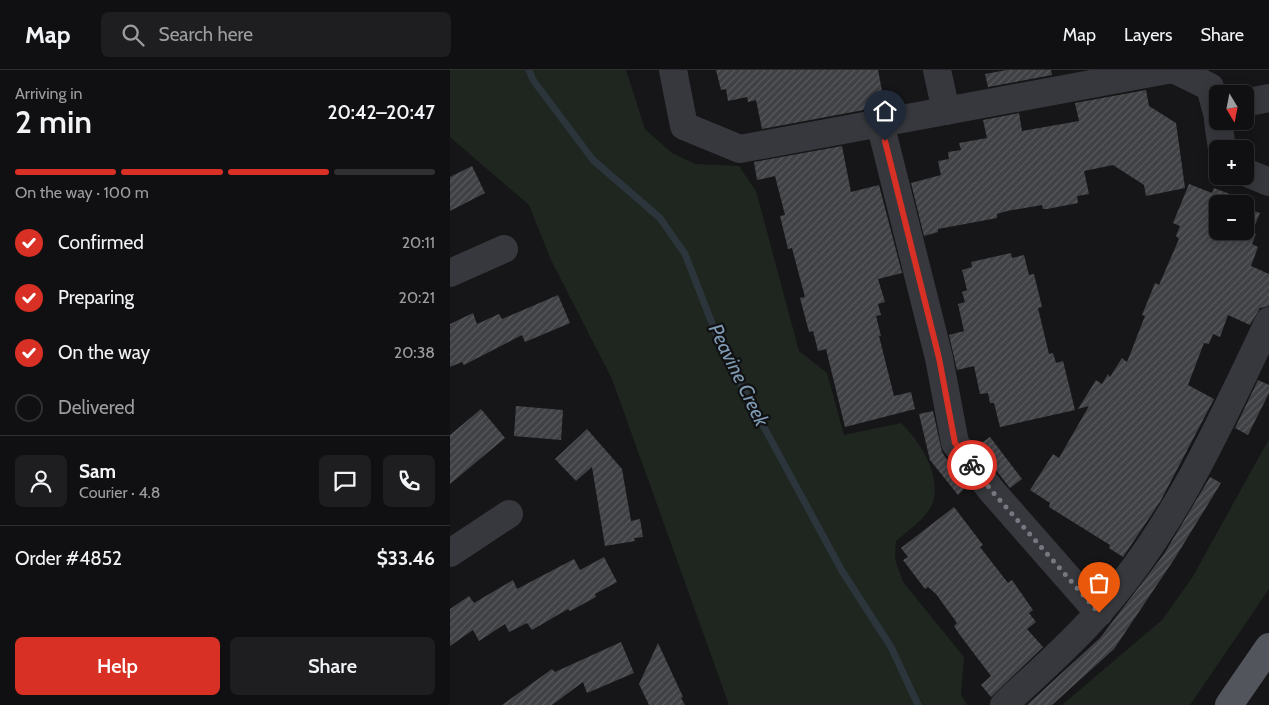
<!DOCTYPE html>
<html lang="en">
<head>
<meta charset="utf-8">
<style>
	body { margin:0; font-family:Cabin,sans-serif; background:#1e1e20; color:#f1f3f6; height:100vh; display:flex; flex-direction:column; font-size:19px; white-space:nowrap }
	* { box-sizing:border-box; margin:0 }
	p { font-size:16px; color:#9c9d9f }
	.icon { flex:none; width:28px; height:28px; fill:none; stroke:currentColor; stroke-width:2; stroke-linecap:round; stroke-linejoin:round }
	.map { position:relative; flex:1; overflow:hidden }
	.panel { display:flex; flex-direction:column; background:#101012; width:450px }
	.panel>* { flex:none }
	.needle { width:32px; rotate:170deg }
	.tools { position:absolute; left:759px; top:15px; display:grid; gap:10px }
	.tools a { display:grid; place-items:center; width:45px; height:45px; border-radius:8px; background:#101012; box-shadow:0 2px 12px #0003,0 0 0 1px #303032; font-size:25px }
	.pin { position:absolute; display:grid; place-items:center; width:42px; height:42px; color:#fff; margin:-51px -21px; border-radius:50% 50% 50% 0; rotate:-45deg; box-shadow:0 0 5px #0007 }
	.pin .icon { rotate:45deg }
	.courier { position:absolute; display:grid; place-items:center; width:50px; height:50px; margin:-25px; border:4px solid #d93025; border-radius:50%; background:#fff; color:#222; box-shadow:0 1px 6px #0007 }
	.headline em { font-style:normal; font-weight:600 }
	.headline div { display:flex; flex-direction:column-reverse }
	.headline { display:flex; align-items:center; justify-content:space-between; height:85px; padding:0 15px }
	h1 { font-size:32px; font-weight:600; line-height:38px }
	.bar { display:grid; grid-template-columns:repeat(4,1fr); gap:8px 5px; align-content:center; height:60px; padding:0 15px }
	.bar i { height:6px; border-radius:4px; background:#303032 }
	.bar .on { background:#d93025 }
	.bar p { grid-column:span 4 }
	.line { display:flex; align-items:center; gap:12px; padding:0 15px; border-top:1px solid #303032 }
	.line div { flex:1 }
	.round { display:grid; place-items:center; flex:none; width:52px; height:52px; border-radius:8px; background:#1e1e20 }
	ol { padding:0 15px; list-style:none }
	li { display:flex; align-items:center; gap:15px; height:55px }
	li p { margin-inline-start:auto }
	li .icon { padding:5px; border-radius:50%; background:#d93025; color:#fff; stroke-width:4 }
	li:last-child { color:#9c9d9f }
	li i { width:28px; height:28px; border:2px solid #303032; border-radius:50% }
	.action { display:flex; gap:10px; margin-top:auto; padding:10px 15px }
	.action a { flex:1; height:58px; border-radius:8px; background:#d93025; color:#fff; font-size:20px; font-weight:600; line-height:58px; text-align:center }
	.action a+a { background:#1e1e20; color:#f1f3f6 }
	header { display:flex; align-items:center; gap:30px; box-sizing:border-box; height:70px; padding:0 25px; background:#101012; border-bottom:1px solid #303032 }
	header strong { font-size:24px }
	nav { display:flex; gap:28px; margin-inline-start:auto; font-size:18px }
	.search { width:350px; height:45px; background:#1e1e20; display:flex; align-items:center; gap:12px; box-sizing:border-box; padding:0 18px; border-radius:8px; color:#9c9d9f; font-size:19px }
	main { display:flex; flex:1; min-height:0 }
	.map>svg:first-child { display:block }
	.grass { fill:#1e261f }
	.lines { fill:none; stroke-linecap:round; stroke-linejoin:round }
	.stream { stroke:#2c353c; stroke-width:7 }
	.building { fill:url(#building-hatch); fill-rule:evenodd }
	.minor { stroke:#37383d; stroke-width:28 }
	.major { stroke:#53555c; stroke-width:28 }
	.done { stroke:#757880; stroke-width:5; stroke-dasharray:0 9 }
	.route { stroke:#d93025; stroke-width:6 }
	.labels { text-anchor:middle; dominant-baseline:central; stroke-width:4.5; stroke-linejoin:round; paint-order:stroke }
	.water-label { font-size:20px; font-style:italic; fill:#7f9bb3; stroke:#111113 }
</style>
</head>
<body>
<header>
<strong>Map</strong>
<div class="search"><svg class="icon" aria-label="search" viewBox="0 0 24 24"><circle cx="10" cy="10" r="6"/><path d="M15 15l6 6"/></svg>Search here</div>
<nav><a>Map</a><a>Layers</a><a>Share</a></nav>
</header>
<main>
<section class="panel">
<div class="headline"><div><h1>2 min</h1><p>Arriving in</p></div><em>20:42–20:47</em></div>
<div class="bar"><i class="on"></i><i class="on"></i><i class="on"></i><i></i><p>On the way · 100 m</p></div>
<ol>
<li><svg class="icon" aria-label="check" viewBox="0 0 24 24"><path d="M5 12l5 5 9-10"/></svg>Confirmed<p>20:11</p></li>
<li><svg class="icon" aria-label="check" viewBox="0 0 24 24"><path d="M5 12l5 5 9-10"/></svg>Preparing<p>20:21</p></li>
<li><svg class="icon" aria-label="check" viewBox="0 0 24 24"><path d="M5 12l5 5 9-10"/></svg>On the way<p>20:38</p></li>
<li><i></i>Delivered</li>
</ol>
<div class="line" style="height:90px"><a class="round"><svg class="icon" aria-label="person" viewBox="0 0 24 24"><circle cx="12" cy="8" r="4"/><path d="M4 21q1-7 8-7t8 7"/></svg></a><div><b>Sam</b><p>Courier · 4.8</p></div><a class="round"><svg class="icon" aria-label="chat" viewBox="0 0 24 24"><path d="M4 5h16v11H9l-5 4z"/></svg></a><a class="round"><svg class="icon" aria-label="phone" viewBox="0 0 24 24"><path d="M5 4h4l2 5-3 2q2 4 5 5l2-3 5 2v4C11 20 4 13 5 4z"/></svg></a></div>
<div class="line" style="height:65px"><div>Order #4852</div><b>$33.46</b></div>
<div class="action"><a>Help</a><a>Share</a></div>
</section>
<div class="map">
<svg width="819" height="635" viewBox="0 0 819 635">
	<defs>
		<pattern id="building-hatch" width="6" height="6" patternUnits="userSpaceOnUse" patternTransform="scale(1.25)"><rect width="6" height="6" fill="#404145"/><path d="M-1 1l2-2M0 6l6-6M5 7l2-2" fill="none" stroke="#595a5e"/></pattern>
	</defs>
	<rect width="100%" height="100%" fill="#161618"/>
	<!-- grass -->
	<g class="grass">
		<path d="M0 0H176L195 59 222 83 245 94 289 96 306 121 349 281 377 303 394 365 451 353C470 371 491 404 483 432 478 447 458 461 446 471L445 489 453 512 514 587 511 624 517 635H279L162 309 101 190 79 135 0 67Z"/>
		<polygon points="819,369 819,519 740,635 612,635 712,550 742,508"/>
	</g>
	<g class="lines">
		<!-- stream -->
		<polyline class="stream" points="79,0 83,10 143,90 210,148 235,184 265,261 283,300 392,501 441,577 468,635"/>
	</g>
	<!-- building -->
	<g class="building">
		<polygon points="266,0 428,0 435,36 312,59 306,30 298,32 297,27 278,31 276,19 271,20"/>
		<polygon points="557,0 601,0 602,5 538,17 535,4"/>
		<polygon points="696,20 699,36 726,53 735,118 696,126 694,115 663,95 634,101 639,124 627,126 628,133 597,139 593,139 592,135 557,141 547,144 547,148 488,159 488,162 474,166 461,113 491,105 488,91 499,89 498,82 511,80 509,73 537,68 533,50 569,43 572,61 629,51 625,33"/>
		<polygon points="392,76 401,122 429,115 452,203 428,209 435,232 428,234 431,245 426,246 431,266 429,266 444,326 461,322 465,339 395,357 376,279 368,281 363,261 359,262 350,228 355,227 347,197 342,178 338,179 330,146 335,145 325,106 307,110 304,92"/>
		<polygon points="22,96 35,123 0,141 0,107"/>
		<path d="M739 114 762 123 764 118 801 132 798 139 810 143 802 162 806 164 802 174 808 177 801 196 819 204V236L810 238 800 255 778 245 770 267 763 264 759 274 754 273 738 315 764 329 710 432 673 487 659 478 660 475 599 437 600 433 580 420 603 384 609 388 639 336 628 339 646 310 652 314 658 304 660 307 672 288 677 292 695 246 692 245 701 223 705 213 709 215 729 169 726 166 730 156 723 153ZM768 134H795V161H768Z"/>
		<polygon points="561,183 562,188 574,185 579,205 584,204 592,237 588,238 599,284 603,283 606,293 613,291 625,340 550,357 544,333 540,333 538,323 530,324 524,296 507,300 499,265 514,261 508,234 515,232 512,222 517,220 512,200 522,197 521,192"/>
		<polygon points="108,225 120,253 75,272 72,265 14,295 12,292 0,297 0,254 23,243 27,254 49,244 52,249"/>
		<polygon points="808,310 819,315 819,323 798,365 785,358"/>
		<polygon points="66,336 113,340 111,370 64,366"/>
		<polygon points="31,339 55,368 0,414 0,365"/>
		<polygon points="483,341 492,382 501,396 502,395 518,415 508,425 480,390 469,344"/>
		<polygon points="137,359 172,399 181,451 190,449 193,467 184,468 185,471 155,476 142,397 126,411 105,389"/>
		<polygon points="540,367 572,409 560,418 527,376"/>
		<polygon points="760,407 771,413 725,488 664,579 602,635 577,635 650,568 714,484"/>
		<polygon points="504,437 533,475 530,477 558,513 562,510 583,540 579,543 586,552 577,559 593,577 541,627 531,615 541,606 510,565 504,556 507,553 486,524 478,517 475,519 453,490 458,487 451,478"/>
		<polygon points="154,487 167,512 145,524 146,527 120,541 118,539 82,560 77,553 59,562 55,554 29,571 23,560 0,576 0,539 19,526 24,533 63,510 67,519 124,489 130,500"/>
		<polygon points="171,572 184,603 137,623 133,612 102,635 52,635 102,599 105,602"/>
		<polygon points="208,573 233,627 231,628 235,635 199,635 189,614"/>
	</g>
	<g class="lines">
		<!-- minor -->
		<g class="minor">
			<polyline points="223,0 234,56 290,79 717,0"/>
			<polyline points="487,0 496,41"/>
			<polyline points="725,0 760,17 768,47"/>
			<polyline points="795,33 819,28"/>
			<polyline points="768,51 772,79"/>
			<polyline points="430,53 489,288 505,373 541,420 649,543"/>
			<polyline points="795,102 819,112"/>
			<polyline points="0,203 54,179"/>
			<polyline points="0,483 59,444"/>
			<path d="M554 635C585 605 621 575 649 542 724 458 771 352 819 251"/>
		</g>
		<!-- major -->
		<polyline class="major" points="779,635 819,577"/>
	</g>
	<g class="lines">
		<!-- done -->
		<polyline class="done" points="522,395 541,420 649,543"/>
		<!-- route -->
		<polyline class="route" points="435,71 489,288 505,373 522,395"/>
	</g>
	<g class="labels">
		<!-- water labels -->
		<g class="water-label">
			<text transform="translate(289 305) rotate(64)">Peavine Creek</text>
		</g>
	</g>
</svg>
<div class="tools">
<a><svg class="needle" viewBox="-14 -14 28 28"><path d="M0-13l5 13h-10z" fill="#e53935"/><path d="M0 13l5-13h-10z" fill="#9c9d9f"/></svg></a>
<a>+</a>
<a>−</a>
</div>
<div class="pin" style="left:649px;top:543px;background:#ea580c"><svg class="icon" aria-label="bag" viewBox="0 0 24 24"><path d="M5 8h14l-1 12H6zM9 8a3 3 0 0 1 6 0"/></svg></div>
<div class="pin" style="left:435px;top:71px;background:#1f2937"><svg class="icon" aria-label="home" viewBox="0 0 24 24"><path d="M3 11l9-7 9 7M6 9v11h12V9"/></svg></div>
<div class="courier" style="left:522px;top:395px"><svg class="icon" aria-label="bike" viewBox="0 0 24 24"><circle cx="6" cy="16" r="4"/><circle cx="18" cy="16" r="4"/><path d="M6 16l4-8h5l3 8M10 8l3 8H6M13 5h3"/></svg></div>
</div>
</main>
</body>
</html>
